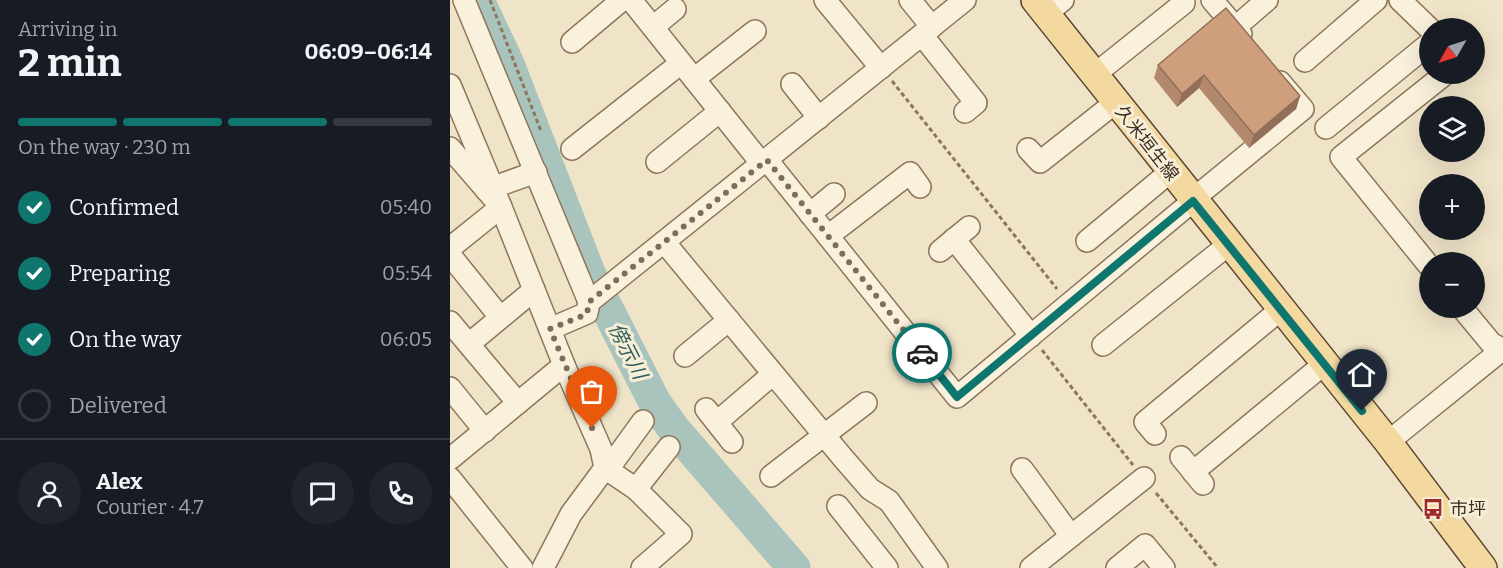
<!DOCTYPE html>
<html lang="en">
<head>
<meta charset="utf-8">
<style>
	body { margin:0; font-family:Bitter,"Noto Sans JP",serif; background:#20242c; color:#f1f3f6; height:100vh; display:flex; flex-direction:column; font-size:22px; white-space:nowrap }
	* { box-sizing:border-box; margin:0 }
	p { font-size:20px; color:#9ea1a6 }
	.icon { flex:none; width:33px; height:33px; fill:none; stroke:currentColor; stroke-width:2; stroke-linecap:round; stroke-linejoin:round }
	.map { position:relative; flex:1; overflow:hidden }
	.details { display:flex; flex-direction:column; background:#171b24; width:450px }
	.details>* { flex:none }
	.needle { width:39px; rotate:231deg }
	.fabs { position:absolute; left:969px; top:18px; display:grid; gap:12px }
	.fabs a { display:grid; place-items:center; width:66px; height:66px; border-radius:50%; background:#171b24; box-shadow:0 6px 24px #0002; font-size:30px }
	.pin { position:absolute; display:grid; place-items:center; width:51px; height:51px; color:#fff; margin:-62px -26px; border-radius:50% 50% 50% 0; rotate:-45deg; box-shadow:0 0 6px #0007 }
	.pin .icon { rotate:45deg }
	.courier { position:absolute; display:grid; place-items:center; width:60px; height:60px; margin:-30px; border:4px solid #0f766e; border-radius:50%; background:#fff; color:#222; box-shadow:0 2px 8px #0007 }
	.overview em { font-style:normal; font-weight:700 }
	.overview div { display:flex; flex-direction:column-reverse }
	.overview { display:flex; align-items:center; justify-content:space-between; height:102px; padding:0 18px }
	h1 { font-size:39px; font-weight:700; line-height:45px }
	.bar { display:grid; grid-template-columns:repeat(4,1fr); gap:9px 6px; align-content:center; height:72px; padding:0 18px }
	.bar i { height:8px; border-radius:4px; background:#363941 }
	.bar .on { background:#0f766e }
	.bar p { grid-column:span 4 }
	.line { display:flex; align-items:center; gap:15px; padding:0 18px; border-top:2px solid #363941 }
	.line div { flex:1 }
	.round { display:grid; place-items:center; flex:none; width:63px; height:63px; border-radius:32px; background:#20242c }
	ol { padding:0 18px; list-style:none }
	li { display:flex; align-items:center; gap:18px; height:66px }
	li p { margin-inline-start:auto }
	li .icon { padding:6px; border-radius:50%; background:#0f766e; color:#fff; stroke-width:4 }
	li:last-child { color:#9ea1a6 }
	li i { width:33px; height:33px; border:3px solid #363941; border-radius:50% }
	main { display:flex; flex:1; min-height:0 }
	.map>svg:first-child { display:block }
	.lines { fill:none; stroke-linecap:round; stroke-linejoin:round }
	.river { stroke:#a9c4bc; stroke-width:33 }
	.minor-casing { stroke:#8d765c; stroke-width:24 }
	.major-casing { stroke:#5b4430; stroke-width:30 }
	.path { stroke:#8d765c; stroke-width:3; stroke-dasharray:4.5 3; stroke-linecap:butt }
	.minor { stroke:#faf1dc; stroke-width:21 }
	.major { stroke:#f3d9a0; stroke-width:27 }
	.wall { fill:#b2896c }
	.shaded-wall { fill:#916f58 }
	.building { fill:#cf9f7d; stroke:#916f58; stroke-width:1.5 }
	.done { stroke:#7c6e5b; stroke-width:6; stroke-dasharray:0 10.8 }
	.route { stroke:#0f766e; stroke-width:8 }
	.labels { text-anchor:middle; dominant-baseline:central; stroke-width:6; stroke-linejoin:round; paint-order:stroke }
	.street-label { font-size:18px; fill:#3d2e20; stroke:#f7eed8 }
	.poi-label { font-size:18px; fill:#3d2e20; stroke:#f7eed8; text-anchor:start }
	.water-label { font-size:20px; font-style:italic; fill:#2f5d5a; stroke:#f7eed8 }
</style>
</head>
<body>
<main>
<section class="details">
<div class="overview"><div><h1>2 min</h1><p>Arriving in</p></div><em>06:09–06:14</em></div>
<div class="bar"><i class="on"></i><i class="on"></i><i class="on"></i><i></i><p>On the way · 230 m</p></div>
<ol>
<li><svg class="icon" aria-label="check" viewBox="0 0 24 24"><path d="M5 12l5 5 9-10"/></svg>Confirmed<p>05:40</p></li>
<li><svg class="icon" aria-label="check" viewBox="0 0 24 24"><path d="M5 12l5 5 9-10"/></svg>Preparing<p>05:54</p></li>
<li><svg class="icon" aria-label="check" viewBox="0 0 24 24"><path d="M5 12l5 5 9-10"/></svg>On the way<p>06:05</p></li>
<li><i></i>Delivered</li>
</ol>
<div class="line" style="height:108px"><a class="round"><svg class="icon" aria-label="person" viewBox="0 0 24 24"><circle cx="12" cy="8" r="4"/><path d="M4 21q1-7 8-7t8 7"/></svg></a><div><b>Alex</b><p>Courier · 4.7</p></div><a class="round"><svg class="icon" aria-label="chat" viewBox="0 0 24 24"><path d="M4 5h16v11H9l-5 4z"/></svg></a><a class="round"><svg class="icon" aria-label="phone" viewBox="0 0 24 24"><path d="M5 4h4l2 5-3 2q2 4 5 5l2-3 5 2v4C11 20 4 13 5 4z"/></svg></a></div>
</section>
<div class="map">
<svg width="1053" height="568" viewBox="0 0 1053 568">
	<rect width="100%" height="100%" fill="#f0e4c8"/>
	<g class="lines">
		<!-- river -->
		<polyline class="river" points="28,0 58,64 139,273 205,403 223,428 344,568"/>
		<defs>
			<g id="minor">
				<polyline points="14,0 139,302"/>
				<polyline points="181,0 312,164"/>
				<polyline points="375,0 431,68"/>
				<polyline points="460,0 482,27"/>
				<polyline points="762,0 791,34"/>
				<polyline points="950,0 980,29"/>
				<polyline points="596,14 613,0"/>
				<polyline points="795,19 817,0"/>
				<polyline points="203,27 225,9"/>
				<polyline points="472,35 526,103 515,112"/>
				<polyline points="122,42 172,0"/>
				<polyline points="855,61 926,0"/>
				<polyline points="644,75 734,3"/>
				<polyline points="244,79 305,31"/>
				<polyline points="342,84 369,118"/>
				<polyline points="0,85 51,207 0,248"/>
				<polyline points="876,128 980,43"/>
				<polyline points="0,148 51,207 114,365 151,449 155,468 121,514 93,568"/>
				<polyline points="122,149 231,63"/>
				<polyline points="578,149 590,162 666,102"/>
				<polyline points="317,160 507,397 743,201"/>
				<polyline points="207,162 270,111"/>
				<polyline points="36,190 86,172"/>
				<polyline points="742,200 853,109 830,82"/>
				<polyline points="360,214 384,194"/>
				<polyline points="378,236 460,173 470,187"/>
				<polyline points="504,239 581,336"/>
				<polyline points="637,241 720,172"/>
				<polyline points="215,243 393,458 420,489 439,501 487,568"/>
				<polyline points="490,251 519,227"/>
				<polyline points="0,255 50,317"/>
				<polyline points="980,267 891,157 995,74"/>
				<polyline points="1012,308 1041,343 1053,350"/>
				<polyline points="0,322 68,403"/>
				<polyline points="100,329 137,313 139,302 515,0"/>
				<polyline points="19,344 84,290"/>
				<polyline points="653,345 778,245"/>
				<polyline points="235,356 279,320"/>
				<polyline points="0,388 35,431"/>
				<polyline points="256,409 282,442"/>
				<polyline points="267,422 323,374"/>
				<polyline points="705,434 695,422 830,310"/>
				<polyline points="938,442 1053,349"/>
				<polyline points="731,457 753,484"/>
				<polyline points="0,459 114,365"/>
				<polyline points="572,469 621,536"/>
				<polyline points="743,472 874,364"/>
				<polyline points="321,476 416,403"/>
				<polyline points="0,478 72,568"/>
				<polyline points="186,489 219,447"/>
				<polyline points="388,506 437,568"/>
				<polyline points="192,568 231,534 186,489 155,468 164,461 193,421"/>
				<polyline points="581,568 694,478"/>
				<polyline points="667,568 695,545 714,568"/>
			</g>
			<polyline id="major" points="585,0 938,442 1033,568"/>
		</defs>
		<!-- minor casing -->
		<use href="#minor" class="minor-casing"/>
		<!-- major casing -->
		<use href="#major" class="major-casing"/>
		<!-- path -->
		<g class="path">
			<polyline points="40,0 91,131"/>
			<polyline points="442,81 607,289"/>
			<polyline points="592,350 683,465"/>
			<polyline points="706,493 768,568"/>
		</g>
		<!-- minor -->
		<use href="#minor" class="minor"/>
		<!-- major -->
		<use href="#major" class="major"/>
	</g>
	<!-- wall -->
	<polygon class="wall" points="708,65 850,96 846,109 799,148 749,88 727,107 704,78"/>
	<!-- shaded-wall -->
	<g class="shaded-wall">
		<polygon points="754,75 749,88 727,107 732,94"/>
		<polygon points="850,96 846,109 799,148 804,135"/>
	</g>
	<!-- building -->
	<polygon class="building" points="776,8 850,96 804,135 754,75 732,94 708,65"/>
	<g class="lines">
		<!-- done -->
		<polyline class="done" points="142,428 100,329 137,314 139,302 317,160 472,353"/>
		<!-- route -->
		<polyline class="route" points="472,353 507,397 743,201 912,411"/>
	</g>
	<!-- icons -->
	<defs>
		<symbol id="bus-bare" viewBox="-9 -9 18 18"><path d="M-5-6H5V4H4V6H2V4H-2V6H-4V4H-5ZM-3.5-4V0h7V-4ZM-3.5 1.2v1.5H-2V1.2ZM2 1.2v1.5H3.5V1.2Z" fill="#9e2a2b" stroke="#f7eed8" stroke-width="2.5" paint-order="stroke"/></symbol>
	</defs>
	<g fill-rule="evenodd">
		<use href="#bus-bare" x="968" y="494" width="30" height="30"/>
	</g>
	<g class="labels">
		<!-- street labels -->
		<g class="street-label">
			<text transform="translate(697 143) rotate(52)">久米垣生線</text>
		</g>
		<!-- poi labels -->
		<g class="poi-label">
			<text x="1000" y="509">市坪</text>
		</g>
		<!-- water labels -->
		<g class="water-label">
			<text transform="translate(178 351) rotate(63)">傍示川</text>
		</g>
	</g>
</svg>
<div class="fabs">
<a><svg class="needle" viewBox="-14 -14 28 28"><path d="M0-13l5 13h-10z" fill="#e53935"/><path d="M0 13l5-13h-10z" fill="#9ea1a6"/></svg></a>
<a><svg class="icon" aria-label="layers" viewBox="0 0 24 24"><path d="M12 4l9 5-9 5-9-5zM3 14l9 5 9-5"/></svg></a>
<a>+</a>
<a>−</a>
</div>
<div class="pin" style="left:142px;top:428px;background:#ea580c"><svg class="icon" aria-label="bag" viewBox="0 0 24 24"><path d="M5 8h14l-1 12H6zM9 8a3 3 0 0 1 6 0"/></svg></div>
<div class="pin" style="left:912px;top:411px;background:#1f2937"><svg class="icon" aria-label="home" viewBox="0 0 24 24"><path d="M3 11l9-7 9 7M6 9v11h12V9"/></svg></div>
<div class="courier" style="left:472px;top:353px"><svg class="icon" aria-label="car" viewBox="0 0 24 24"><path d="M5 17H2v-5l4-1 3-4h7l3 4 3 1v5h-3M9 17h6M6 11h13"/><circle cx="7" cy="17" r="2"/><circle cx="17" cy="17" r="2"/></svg></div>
</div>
</main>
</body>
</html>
